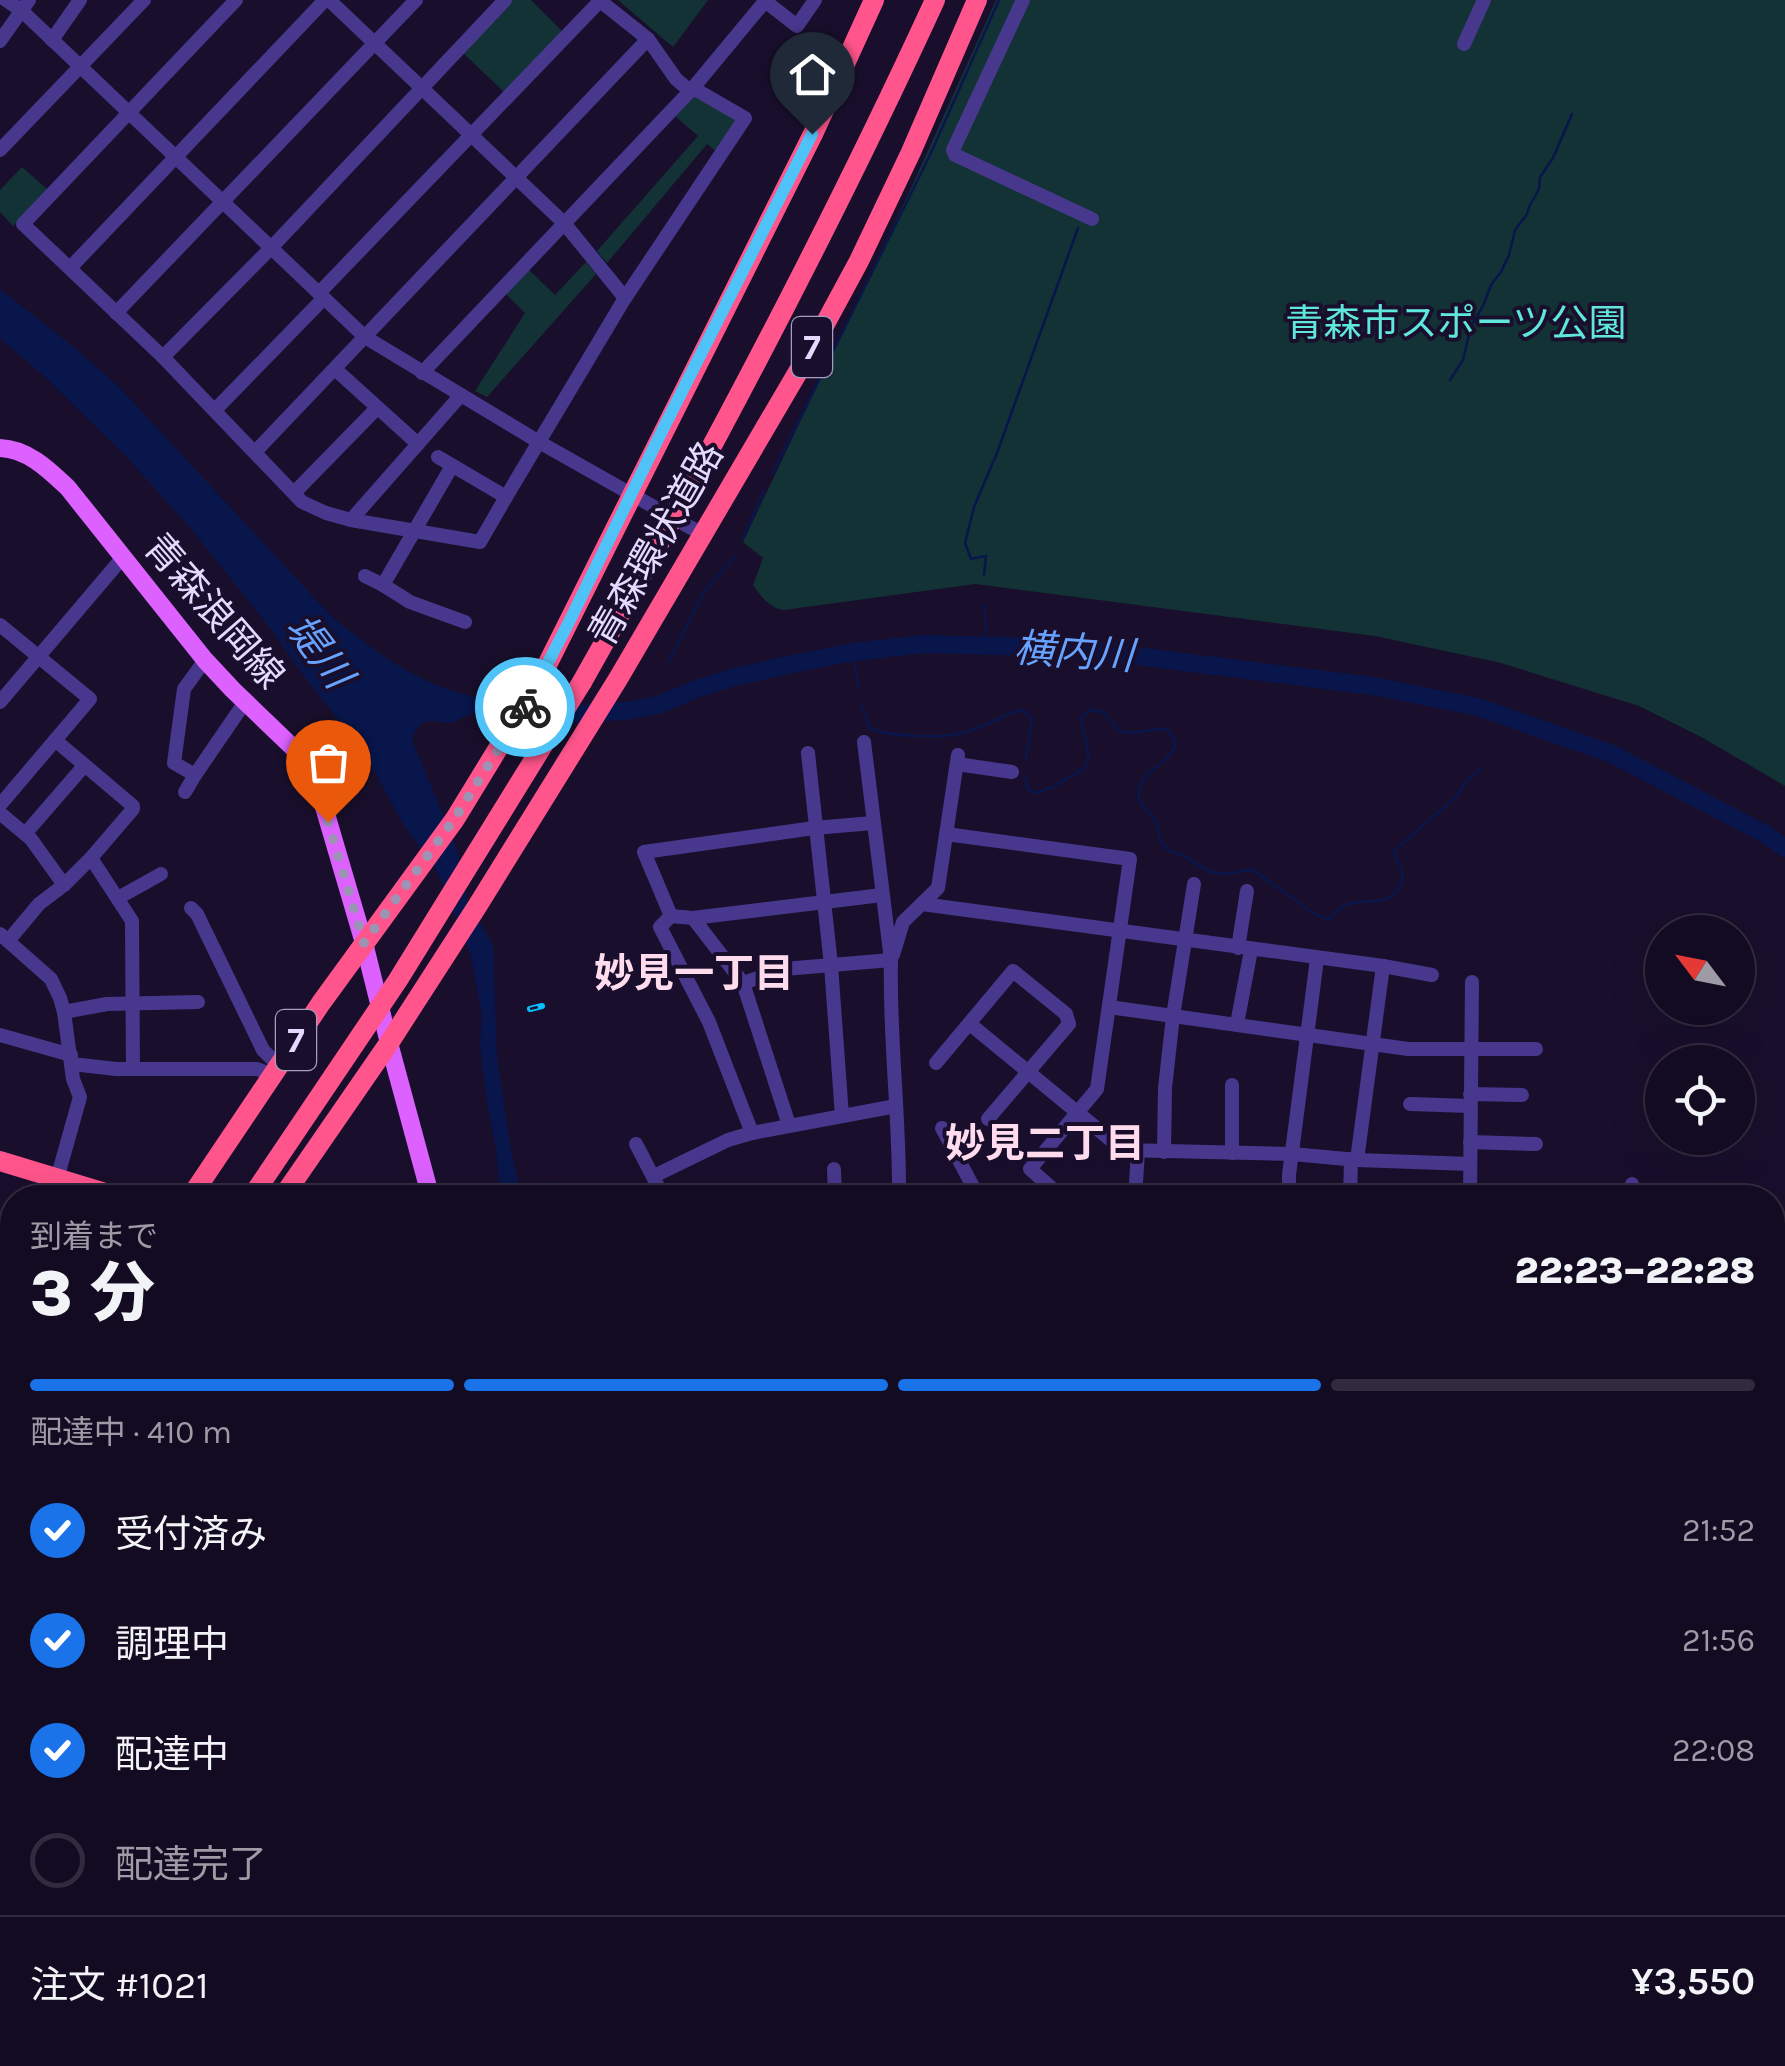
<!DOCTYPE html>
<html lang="ja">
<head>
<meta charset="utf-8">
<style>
	body { margin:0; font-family:Karla,"Noto Sans JP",sans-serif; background:#1c142a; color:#f1f3f6; height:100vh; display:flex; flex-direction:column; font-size:38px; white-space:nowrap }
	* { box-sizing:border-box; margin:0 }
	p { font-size:32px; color:#9d9ba5 }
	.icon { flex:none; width:55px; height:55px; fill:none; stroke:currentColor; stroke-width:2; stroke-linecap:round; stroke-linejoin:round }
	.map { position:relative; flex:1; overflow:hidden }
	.panel { position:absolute; left:0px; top:1185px; width:1785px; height:882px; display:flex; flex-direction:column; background:#130b21; border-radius:40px 40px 0 0; box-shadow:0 10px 40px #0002,0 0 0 2px #322b3f }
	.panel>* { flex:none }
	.needle { width:65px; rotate:302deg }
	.tools { position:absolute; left:1645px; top:915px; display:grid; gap:20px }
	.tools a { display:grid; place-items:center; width:110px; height:110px; border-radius:50%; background:#130b21; box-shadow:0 10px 40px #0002,0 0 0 2px #322b3f; font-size:50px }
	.pin { position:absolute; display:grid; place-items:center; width:85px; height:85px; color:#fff; margin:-102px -42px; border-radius:50% 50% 50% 0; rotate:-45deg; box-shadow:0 0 10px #0007 }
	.pin .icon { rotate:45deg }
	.courier { position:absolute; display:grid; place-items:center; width:100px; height:100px; margin:-50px; border:8px solid #4fc3f7; border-radius:50%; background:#fff; color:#222; box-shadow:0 2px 12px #0007 }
	.head em { font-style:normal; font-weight:800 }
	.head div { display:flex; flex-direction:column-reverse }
	.head { display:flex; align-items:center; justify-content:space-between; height:170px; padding:0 30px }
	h1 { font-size:65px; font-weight:800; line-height:75px }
	.bar { display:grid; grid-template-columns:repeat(4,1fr); gap:15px 10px; align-content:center; height:120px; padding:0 30px }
	.bar i { height:12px; border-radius:8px; background:#322b3f }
	.bar .current { background:#1a73e8 }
	.bar p { grid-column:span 4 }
	.line { display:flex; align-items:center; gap:25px; padding:0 30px; border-top:2px solid #322b3f }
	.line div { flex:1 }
	ol { padding:0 30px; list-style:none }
	li { display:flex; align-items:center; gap:30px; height:110px }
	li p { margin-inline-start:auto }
	li .icon { padding:10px; border-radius:50%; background:#1a73e8; color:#fff; stroke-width:4 }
	li:last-child { color:#9d9ba5 }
	li i { width:55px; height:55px; border:5px solid #322b3f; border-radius:50% }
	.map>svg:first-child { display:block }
	.green { fill:#123236 }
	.water { fill:#08164c }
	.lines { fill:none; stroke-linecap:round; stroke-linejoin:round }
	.stream { stroke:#08164c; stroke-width:2.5 }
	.river { stroke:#08164c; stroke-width:18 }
	.minor { stroke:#48388d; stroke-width:14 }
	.major { stroke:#dc61ff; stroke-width:18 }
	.highway { stroke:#ff558c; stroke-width:20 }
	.rail-casing { stroke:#06c0ff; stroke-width:6 }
	.rail { stroke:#190f2c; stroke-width:2.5; stroke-dasharray:8; stroke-linecap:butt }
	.highway-bridge { stroke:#ff558c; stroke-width:20 }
	.done { stroke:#9d93b5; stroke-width:10; stroke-dasharray:0 18 }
	.route { stroke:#4fc3f7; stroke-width:12 }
	.labels { text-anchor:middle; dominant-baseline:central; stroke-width:8; stroke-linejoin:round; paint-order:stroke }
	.shield { fill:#190f2c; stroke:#a79dc0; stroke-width:2.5 }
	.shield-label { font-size:35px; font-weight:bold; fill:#e4daff }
	.park-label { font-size:38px; fill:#5ee7da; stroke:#190f2c }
	.street-label { font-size:38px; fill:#e4daff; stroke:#190f2c }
	.water-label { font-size:40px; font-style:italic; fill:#68a2ff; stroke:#190f2c }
	.neighbourhood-label { font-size:40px; font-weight:bold; fill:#ffdced; stroke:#190f2c }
</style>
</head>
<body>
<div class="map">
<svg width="1785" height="2066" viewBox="0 0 1785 2066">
	<rect width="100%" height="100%" fill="#190f2c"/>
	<!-- green -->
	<g class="green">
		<polygon points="513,0 531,0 563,32 505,93 463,53"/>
		<polygon points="618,0 708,0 673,47"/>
		<path d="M996 0H1785V786L1703 738 1639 706 1501 663 1375 636 975 584 784 610C770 609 760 595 753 585L763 558 743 542 907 197Z"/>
		<polygon points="694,95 734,117 736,123 716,151 707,144 607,263 597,251 698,136 675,116"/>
		<polygon points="22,167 48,190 13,226 0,212 0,190"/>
		<polygon points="586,262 596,274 487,397 475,391 525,313 505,293 527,268 555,295"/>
		<polygon points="12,1890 12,2055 35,2055 25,2066 0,2066 0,1902"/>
		<polygon points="513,2055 635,2055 639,2066 519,2066"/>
	</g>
	<!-- water -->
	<path class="water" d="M0 289 75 348 119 387 331 616C363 642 396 668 434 684 467 698 506 703 541 710L484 707 451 723 431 721 424 722 415 731 412 740 457 849 467 901 493 945 497 1057 510 1145 520 1189 533 1192 535 1197H501L496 1150 485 1090 480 1044 482 1016 471 955 437 871 403 824 376 774 352 737 304 676 271 629 193 531 125 455 45 377 0 338Z"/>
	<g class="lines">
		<!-- stream -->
		<g class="stream">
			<polyline points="1450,380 1463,360 1471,326 1483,306 1491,285 1501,272 1509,255 1515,230 1527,214 1529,207 1539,189 1540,177 1553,158 1572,114"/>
			<polyline points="772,475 930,155 999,0"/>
			<polyline points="743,538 764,491"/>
			<polyline points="984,575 986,556 971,559 965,543 974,507 997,453 1078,228"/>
			<polyline points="984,604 987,645"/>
			<polyline points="853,652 858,688"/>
			<polyline points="668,662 703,593 735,557"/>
			<path d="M861 705 870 728C889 737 937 738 958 734 978 730 999 718 1019 710L1026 712 1032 720 1026 759"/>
			<polyline points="640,708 645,701"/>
			<path d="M1024 777 1029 790 1036 793 1055 786 1086 767C1093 750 1081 735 1081 717L1090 710 1103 712 1119 731 1129 733 1164 729 1169 731 1176 742C1171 765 1141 769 1139 791 1137 806 1147 808 1154 818 1160 826 1157 839 1165 847 1170 853 1179 853 1186 857 1217 878 1216 876 1252 869L1316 915 1329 919C1336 914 1340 907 1348 904 1368 896 1385 910 1398 888 1401 883 1404 879 1402 873 1400 864 1395 860 1394 851L1457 796 1467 780 1481 769"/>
		</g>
		<!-- river -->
		<g class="river">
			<polyline points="511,707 582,714 633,710 661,704 696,689 735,677 778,667 853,652 924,644 1073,648 1373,686 1478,707 1612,754 1765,834 1785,848"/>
			<path d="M514 1198C535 1193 556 1186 576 1198"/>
			<polyline points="1772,1741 1785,1741"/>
		</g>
		<!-- minor -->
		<g class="minor">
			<polyline points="6,0 22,11 365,337 539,442 663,512"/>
			<polyline points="236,0 23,224 163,357 302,502 326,513 351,520 461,395"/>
			<polyline points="329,0 564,223 625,298"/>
			<polyline points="599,0 648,39 676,79 690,91"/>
			<polyline points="1023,0 953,150 955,155 1092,219"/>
			<polyline points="765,1 797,26 815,0"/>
			<polyline points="52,40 80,0"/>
			<polyline points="0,41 29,0"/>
			<polyline points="1464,44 1484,0"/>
			<polyline points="0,150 144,0"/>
			<polyline points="70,268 325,0"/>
			<polyline points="319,293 600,1"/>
			<polyline points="116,313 416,0"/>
			<polyline points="163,357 271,248 505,0"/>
			<polyline points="335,369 418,444"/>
			<polyline points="422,373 693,88 766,0"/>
			<polyline points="215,410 324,298"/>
			<polyline points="256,451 648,39"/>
			<polyline points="438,457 506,497 625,298 745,118 693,88"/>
			<polyline points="452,466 383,585 410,602 465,622"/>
			<polyline points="294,493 377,408"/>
			<polyline points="351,520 480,542 506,497"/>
			<polyline points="684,524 703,534"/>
			<polyline points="365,576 383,585"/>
			<polyline points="0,625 90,699 0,805"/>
			<polyline points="205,660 184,689 174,763 195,775 245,702"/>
			<polyline points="0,702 124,556"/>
			<path d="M864 742 891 960C889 1039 900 1118 899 1198"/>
			<polyline points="808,753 831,965 842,1116"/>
			<polyline points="957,764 1012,772"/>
			<polyline points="185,792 195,775"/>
			<polyline points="0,813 31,839 64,885"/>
			<polyline points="25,834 84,766"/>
			<polyline points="946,834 1130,859 1097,1089 1030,1169 1063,1198"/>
			<polyline points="91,858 132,921 133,1069"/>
			<polyline points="118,898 161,874"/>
			<polyline points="922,904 1383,966 1432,975"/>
			<polyline points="191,908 197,914 263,1050 279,1066"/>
			<polyline points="671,916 660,927 709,1022 752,1133"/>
			<polyline points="693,918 882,895"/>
			<polyline points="0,934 51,979 60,998 64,1012 73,1079 80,1097 57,1179"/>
			<polyline points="8,941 39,904 64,885 91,858 133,809 133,806 55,740"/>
			<polyline points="1238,948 1247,891"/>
			<polyline points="893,955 903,922 938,888 958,755"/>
			<polyline points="743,983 784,969 891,960"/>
			<polyline points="1109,1007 1408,1049 1536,1049"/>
			<polyline points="64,1012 107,1004 198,1002"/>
			<polyline points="970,1024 1123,1150 1292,1154 1357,1160 1470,1164"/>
			<polyline points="1237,1024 1251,950"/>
			<polyline points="0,1035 71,1055"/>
			<polyline points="936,1063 1013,971 1066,1014 1069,1024 988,1119"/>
			<polyline points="72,1064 116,1069 257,1069 273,1075"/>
			<polyline points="1470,1094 1522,1095"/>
			<polyline points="1410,1104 1470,1106"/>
			<polyline points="789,1125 743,983 693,918 671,916 644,852 814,828 873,823"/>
			<polyline points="942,1128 979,1198"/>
			<polyline points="1470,1142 1536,1144"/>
			<polyline points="636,1144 664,1198"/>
			<polyline points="1164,1152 1165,1088 1173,1016 1194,884"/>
			<polyline points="1232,1153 1232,1085"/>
			<polyline points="1357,1160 1383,966"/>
			<polyline points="834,1169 835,1198"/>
			<polyline points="654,1176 728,1140 752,1133 896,1106"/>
			<polyline points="1632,1184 1633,1198"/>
			<polyline points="1135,1198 1138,1151"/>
			<polyline points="1289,1198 1289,1175 1317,959"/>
			<polyline points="1350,1198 1351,1159"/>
			<polyline points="1470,1198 1472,982"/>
			<polyline points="0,1371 12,1376"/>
			<polyline points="1772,1700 1785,1670"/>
			<polyline points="0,1751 12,1735"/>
			<polyline points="0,1892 12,1878"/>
			<polyline points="180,2055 195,2061 198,2055"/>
			<polyline points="309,2055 316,2066"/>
			<polyline points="712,2055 737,2066"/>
			<polyline points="1088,2055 1113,2066"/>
			<polyline points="67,2066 76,2055"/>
			<polyline points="787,2066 792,2055"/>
			<polyline points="1067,2066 1072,2055"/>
			<polyline points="1279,2066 1284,2055"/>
			<polyline points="1526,2066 1531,2055"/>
			<polyline points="1616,2066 1621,2055"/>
		</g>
		<!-- major -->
		<g class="major">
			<path d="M0 448C28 449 49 470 68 488L205 660 233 690 308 762 314 773 364 943 389 1043 431 1198"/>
			<polyline points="377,2055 377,2066"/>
		</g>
		<!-- highway -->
		<g class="highway">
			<path d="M582 682C708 459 828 233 935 0"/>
			<polyline points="0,1161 122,1198"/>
			<polyline points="190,1198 321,1003 455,819 538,683 813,134 874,0"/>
			<polyline points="282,1198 389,1043 478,905 618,679 812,348 859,261 911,152 977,0"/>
			<polyline points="0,1455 12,1440"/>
			<polyline points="0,1543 12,1526"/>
			<polyline points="0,1594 12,1577"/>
			<polyline points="1772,1606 1785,1609"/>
		</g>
		<defs>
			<polyline id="rail" points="530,1009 542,1006"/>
		</defs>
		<!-- rail casing -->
		<use href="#rail" class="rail-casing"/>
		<!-- rail -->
		<use href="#rail" class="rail"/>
		<!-- highway-bridge -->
		<polyline class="highway-bridge" points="251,1198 398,980 582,682"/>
	</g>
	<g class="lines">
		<!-- done -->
		<polyline class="done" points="328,822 364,943 455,818 525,707"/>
		<!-- route -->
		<polyline class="route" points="525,707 570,620 662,431 812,134"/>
	</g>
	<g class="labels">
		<!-- shield labels -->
		<g class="shield">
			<rect x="792" y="317" width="40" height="60" rx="8"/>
			<rect x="276" y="1010" width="40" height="60" rx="8"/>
		</g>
		<g class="shield-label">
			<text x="812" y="347">7</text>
			<text x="296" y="1040">7</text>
		</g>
		<!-- park labels -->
		<g class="park-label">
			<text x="1456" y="323">青森市スポーツ公園</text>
		</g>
		<!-- street labels -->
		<g class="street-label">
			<text transform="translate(656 544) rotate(-60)">青森環状道路</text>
			<text transform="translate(214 611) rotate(49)">青森浪岡線</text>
		</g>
		<!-- water labels -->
		<g class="water-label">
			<text transform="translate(319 651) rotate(53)">堤川</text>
			<text transform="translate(1074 652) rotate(4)">横内川</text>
		</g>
		<!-- neighbourhood labels -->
		<g class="neighbourhood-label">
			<text x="694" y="973">妙見一丁目</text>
			<text x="1045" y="1143">妙見二丁目</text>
		</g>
	</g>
</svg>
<div class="tools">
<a><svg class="needle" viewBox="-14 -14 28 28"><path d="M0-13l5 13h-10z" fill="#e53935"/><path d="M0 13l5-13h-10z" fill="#9d9ba5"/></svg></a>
<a><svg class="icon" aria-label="locate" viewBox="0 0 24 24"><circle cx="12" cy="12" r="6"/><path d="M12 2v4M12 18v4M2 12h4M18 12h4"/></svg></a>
</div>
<div class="pin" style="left:328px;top:822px;background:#ea580c"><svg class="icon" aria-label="bag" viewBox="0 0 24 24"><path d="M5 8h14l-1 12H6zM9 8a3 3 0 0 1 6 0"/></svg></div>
<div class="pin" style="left:812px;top:134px;background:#1f2937"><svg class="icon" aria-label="home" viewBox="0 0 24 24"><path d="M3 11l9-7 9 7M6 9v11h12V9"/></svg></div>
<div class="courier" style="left:525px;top:707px"><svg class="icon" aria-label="bike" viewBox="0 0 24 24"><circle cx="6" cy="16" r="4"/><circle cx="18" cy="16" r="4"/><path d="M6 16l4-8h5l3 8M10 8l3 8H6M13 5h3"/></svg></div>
<section class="panel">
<div class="head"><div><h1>3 分</h1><p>到着まで</p></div><em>22:23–22:28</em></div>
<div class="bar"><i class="current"></i><i class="current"></i><i class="current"></i><i></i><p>配達中 · 410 m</p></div>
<ol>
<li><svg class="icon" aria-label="check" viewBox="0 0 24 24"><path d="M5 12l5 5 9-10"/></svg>受付済み<p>21:52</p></li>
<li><svg class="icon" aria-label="check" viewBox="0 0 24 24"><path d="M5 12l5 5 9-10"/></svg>調理中<p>21:56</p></li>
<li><svg class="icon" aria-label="check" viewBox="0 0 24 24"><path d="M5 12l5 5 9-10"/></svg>配達中<p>22:08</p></li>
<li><i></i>配達完了</li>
</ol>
<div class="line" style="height:130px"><div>注文 #1021</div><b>¥3,550</b></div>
</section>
</div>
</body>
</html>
